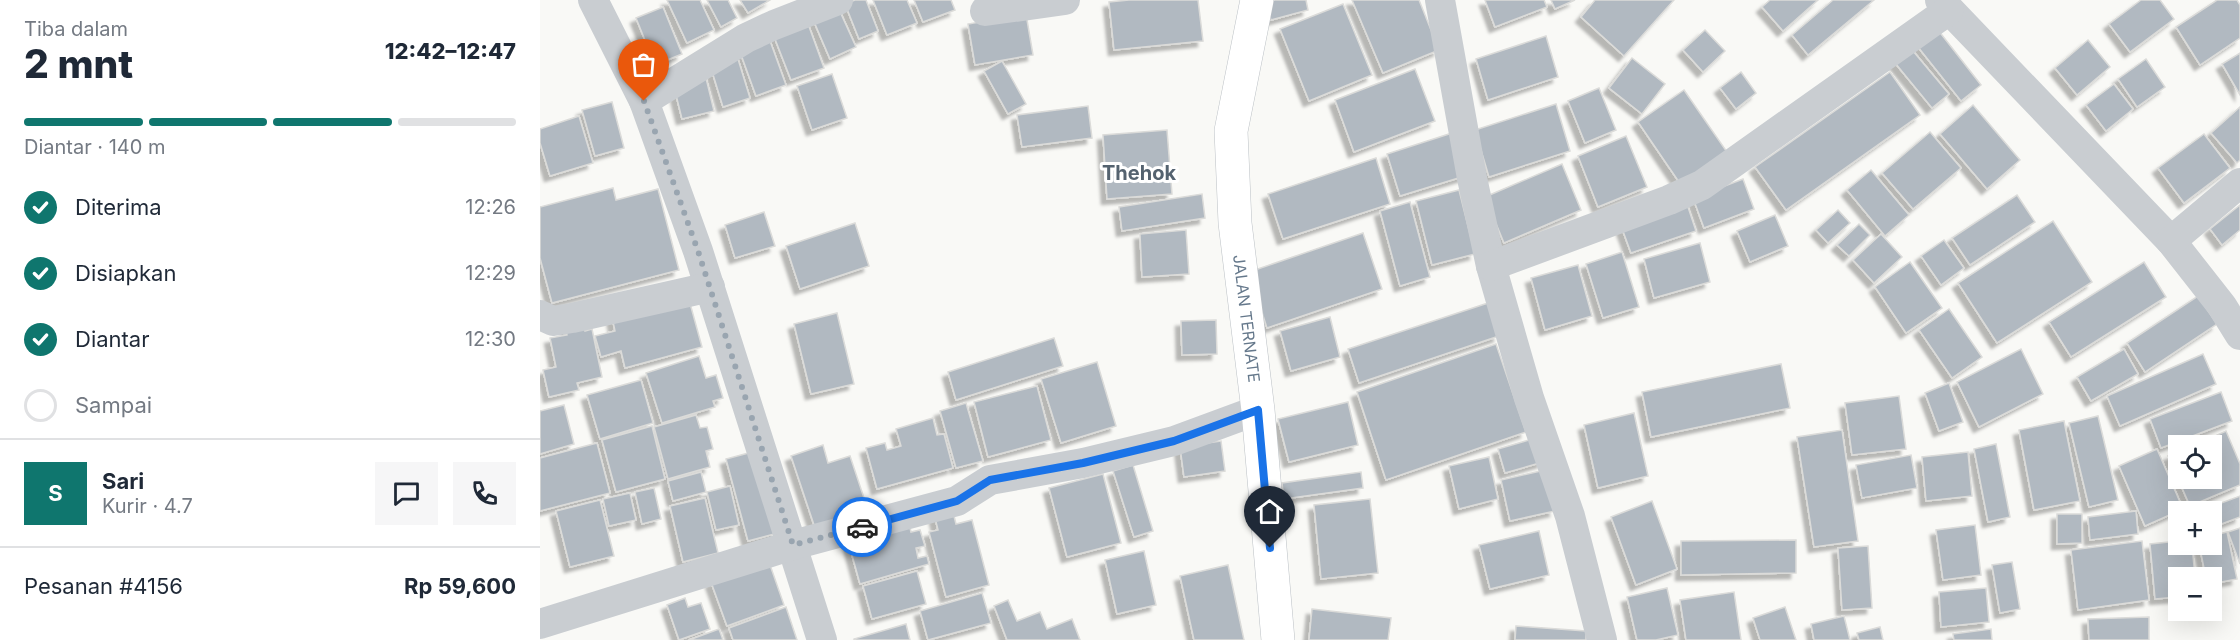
<!DOCTYPE html>
<html lang="id">
<head>
<meta charset="utf-8">
<style>
	body { margin:0; font-family:Inter,sans-serif; background:#f6f6f7; color:#1f2937; height:100vh; display:flex; flex-direction:column; font-size:22px; white-space:nowrap }
	* { box-sizing:border-box; margin:0 }
	p { font-size:20px; color:#747a83 }
	.icon { flex:none; width:33px; height:33px; fill:none; stroke:currentColor; stroke-width:2; stroke-linecap:round; stroke-linejoin:round }
	.map { position:relative; flex:1; overflow:hidden }
	.side { display:flex; flex-direction:column; background:#fff; width:540px }
	.side>* { flex:none }
	.controls { position:absolute; left:1628px; top:435px; display:grid; gap:12px }
	.controls a { display:grid; place-items:center; width:54px; height:54px; border-radius:0px; background:#fff; box-shadow:0 6px 24px #0002; font-size:30px }
	.pin { position:absolute; display:grid; place-items:center; width:51px; height:51px; color:#fff; margin:-62px -26px; border-radius:50% 50% 50% 0; rotate:-45deg; box-shadow:0 0 6px #0007 }
	.pin .icon { rotate:45deg }
	.courier { position:absolute; display:grid; place-items:center; width:60px; height:60px; margin:-30px; border:4px solid #1a73e8; border-radius:50%; background:#fff; color:#222; box-shadow:0 2px 8px #0007 }
	.head em { font-style:normal; font-weight:800 }
	.head div { display:flex; flex-direction:column-reverse }
	.head { display:flex; align-items:center; justify-content:space-between; height:102px; padding:0 24px }
	h1 { font-size:39px; font-weight:800; line-height:45px }
	.bar { display:grid; grid-template-columns:repeat(4,1fr); gap:9px 6px; align-content:center; height:72px; padding:0 24px }
	.bar i { height:8px; border-radius:4px; background:#e0e1e3 }
	.bar .selected { background:#0f766e }
	.bar p { grid-column:span 4 }
	.line { display:flex; align-items:center; gap:15px; padding:0 24px; border-top:2px solid #e0e1e3 }
	.line div { flex:1 }
	.round { display:grid; place-items:center; flex:none; width:63px; height:63px; border-radius:0px; background:#f6f6f7 }
	ol { padding:0 24px; list-style:none }
	li { display:flex; align-items:center; gap:18px; height:66px }
	li p { margin-inline-start:auto }
	li .icon { padding:6px; border-radius:50%; background:#0f766e; color:#fff; stroke-width:4 }
	li:last-child { color:#747a83 }
	li i { width:33px; height:33px; border:3px solid #e0e1e3; border-radius:50% }
	main { display:flex; flex:1; min-height:0 }
	.map>svg:first-child { display:block }
	.building { fill:#b1b9c1; stroke:#dbdbd9; stroke-width:1.5; filter:url(#shadow) }
	.lines { fill:none; stroke-linecap:round; stroke-linejoin:round }
	.secondary-casing { stroke:#bbc0c5; stroke-width:34 }
	.street { stroke:#c9cdd1; stroke-width:30 }
	.secondary { stroke:#fff; stroke-width:33 }
	.done { stroke:#99a5b0; stroke-width:6; stroke-dasharray:0 10.8 }
	.route { stroke:#1a73e8; stroke-width:8 }
	.labels { text-anchor:middle; dominant-baseline:central; stroke-width:6; stroke-linejoin:round; paint-order:stroke }
	.street-label { font-size:16px; fill:#65788b; stroke:#fff }
	.quarter-label { font-size:20px; font-weight:bold; fill:#54626f; stroke:#fff }
</style>
</head>
<body>
<main>
<section class="side">
<div class="head"><div><h1>2 mnt</h1><p>Tiba dalam</p></div><em>12:42–12:47</em></div>
<div class="bar"><i class="selected"></i><i class="selected"></i><i class="selected"></i><i></i><p>Diantar · 140 m</p></div>
<ol>
<li><svg class="icon" aria-label="check" viewBox="0 0 24 24"><path d="M5 12l5 5 9-10"/></svg>Diterima<p>12:26</p></li>
<li><svg class="icon" aria-label="check" viewBox="0 0 24 24"><path d="M5 12l5 5 9-10"/></svg>Disiapkan<p>12:29</p></li>
<li><svg class="icon" aria-label="check" viewBox="0 0 24 24"><path d="M5 12l5 5 9-10"/></svg>Diantar<p>12:30</p></li>
<li><i></i>Sampai</li>
</ol>
<div class="line" style="height:108px"><b class="round" style="background:#0f766e;color:#fff">S</b><div><b>Sari</b><p>Kurir · 4.7</p></div><a class="round"><svg class="icon" aria-label="chat" viewBox="0 0 24 24"><path d="M4 5h16v11H9l-5 4z"/></svg></a><a class="round"><svg class="icon" aria-label="phone" viewBox="0 0 24 24"><path d="M5 4h4l2 5-3 2q2 4 5 5l2-3 5 2v4C11 20 4 13 5 4z"/></svg></a></div>
<div class="line" style="height:78px"><div>Pesanan #4156</div><b>Rp 59,600</b></div>
</section>
<div class="map">
<svg width="1700" height="640" viewBox="0 0 1700 640">
	<defs>
		<filter id="shadow"><feDropShadow dx="-5.5" dy="5.5" stdDeviation="1.5" flood-color="#0004"/></filter>
	</defs>
	<rect width="100%" height="100%" fill="#f9f9f6"/>
	<!-- building -->
	<g class="building">
		<polygon points="127,0 160,0 174,30 147,43"/>
		<polygon points="167,0 188,0 197,18 181,27"/>
		<polygon points="200,0 230,0 208,13"/>
		<polygon points="315,0 326,0 338,31 319,39 305,4"/>
		<polygon points="333,0 367,0 377,23 347,35"/>
		<polygon points="374,0 411,0 415,10 383,22"/>
		<polygon points="589,0 658,0 663,41 574,50 569,2"/>
		<polygon points="735,0 766,0 768,10 731,20 726,3"/>
		<polygon points="812,0 879,0 899,50 843,73"/>
		<polygon points="945,0 1004,0 1007,7 955,27"/>
		<polygon points="1011,0 1035,0 1015,9"/>
		<polygon points="1055,0 1134,0 1084,56 1041,17"/>
		<polygon points="1230,0 1278,0 1243,31 1222,7"/>
		<polygon points="1293,0 1334,0 1268,55 1252,35"/>
		<polygon points="1601,0 1620,0 1634,19 1590,52 1569,24"/>
		<polygon points="1677,0 1697,0 1700,5 1700,38 1660,65 1636,27"/>
		<polygon points="803,4 832,75 769,101 740,29"/>
		<polygon points="297,5 316,47 290,59 272,17"/>
		<polygon points="123,7 142,54 115,65 96,18"/>
		<polygon points="486,14 493,55 435,65 428,24"/>
		<polygon points="267,21 284,68 251,80 233,34"/>
		<polygon points="1165,30 1185,51 1163,72 1143,50"/>
		<polygon points="1398,30 1441,85 1421,101 1378,47"/>
		<polygon points="1006,36 1018,77 948,100 936,59"/>
		<polygon points="229,38 246,85 216,96 199,49"/>
		<polygon points="1548,40 1570,67 1537,95 1515,68"/>
		<polygon points="1368,45 1409,94 1392,108 1351,58"/>
		<polygon points="1700,53 1700,95 1682,64"/>
		<polygon points="1092,58 1125,84 1102,114 1069,88"/>
		<polygon points="198,59 210,98 183,107 171,68"/>
		<polygon points="1606,59 1625,87 1597,107 1578,79"/>
		<polygon points="462,61 486,104 468,114 444,71"/>
		<polygon points="875,69 895,121 814,152 795,100"/>
		<polygon points="1201,72 1216,93 1196,109 1180,88"/>
		<polygon points="1350,72 1380,115 1246,210 1215,167"/>
		<polygon points="292,74 307,118 272,130 257,86"/>
		<polygon points="166,78 174,111 142,119 134,87"/>
		<polygon points="1574,84 1593,109 1566,131 1546,105"/>
		<polygon points="1059,88 1076,130 1045,143 1028,101"/>
		<polygon points="1144,90 1187,152 1141,185 1098,122"/>
		<polygon points="72,102 84,148 55,156 42,110"/>
		<polygon points="1016,104 1030,151 949,177 935,130"/>
		<polygon points="1433,105 1480,160 1447,189 1400,134"/>
		<polygon points="548,106 552,138 482,147 477,115"/>
		<polygon points="1700,107 1700,160 1697,163 1671,133"/>
		<polygon points="39,116 53,163 10,176 0,143 0,129"/>
		<polygon points="627,130 632,194 567,199 563,135"/>
		<polygon points="1390,132 1421,168 1373,209 1342,173"/>
		<polygon points="912,133 925,176 860,196 847,154"/>
		<polygon points="1664,134 1690,168 1644,203 1618,168"/>
		<polygon points="1086,136 1107,187 1058,207 1038,156"/>
		<polygon points="836,158 850,204 743,239 728,194"/>
		<polygon points="1022,164 1041,210 964,243 945,197"/>
		<polygon points="1331,170 1369,215 1345,236 1307,190"/>
		<polygon points="1203,179 1214,209 1164,228 1153,198"/>
		<polygon points="73,188 76,200 118,189 139,270 12,303 0,258 0,207"/>
		<polygon points="919,190 935,254 892,265 876,201"/>
		<polygon points="662,194 665,218 582,231 579,207"/>
		<polygon points="1477,195 1495,222 1430,265 1412,238"/>
		<polygon points="1146,201 1156,231 1091,253 1080,223"/>
		<polygon points="870,202 890,277 860,286 840,211"/>
		<polygon points="1700,205 1700,230 1682,245 1670,229"/>
		<polygon points="1298,210 1310,223 1288,243 1276,230"/>
		<polygon points="224,212 235,246 195,258 185,225"/>
		<polygon points="1235,215 1248,246 1210,262 1197,231"/>
		<polygon points="1513,221 1552,282 1457,343 1418,283"/>
		<polygon points="315,223 329,266 260,289 246,246"/>
		<polygon points="1319,224 1330,235 1309,256 1297,245"/>
		<polygon points="646,230 649,274 602,277 600,234"/>
		<polygon points="823,233 842,289 727,328 709,272"/>
		<polygon points="1341,234 1362,257 1334,283 1313,260"/>
		<polygon points="1404,240 1424,268 1401,285 1381,256"/>
		<polygon points="1160,243 1170,282 1114,298 1104,259"/>
		<polygon points="1082,252 1099,307 1063,318 1046,264"/>
		<polygon points="1370,262 1402,308 1366,333 1335,287"/>
		<polygon points="1604,262 1626,297 1531,357 1509,322"/>
		<polygon points="1038,265 1052,316 1005,330 991,278"/>
		<polygon points="148,296 162,347 85,368 81,351 61,357 55,336 75,331 72,317"/>
		<polygon points="1658,296 1677,324 1605,372 1587,343"/>
		<polygon points="948,303 959,336 819,383 808,349"/>
		<polygon points="1409,309 1442,357 1412,378 1379,330"/>
		<polygon points="297,313 314,384 271,394 254,324"/>
		<polygon points="790,317 800,357 751,371 740,331"/>
		<polygon points="42,319 45,331 52,329 62,377 37,383 39,390 9,397 3,370 16,367 10,338 27,335 24,323"/>
		<polygon points="676,320 677,354 642,355 641,321"/>
		<polygon points="514,338 523,366 416,400 408,372"/>
		<polygon points="956,344 986,432 846,480 817,392"/>
		<polygon points="1481,349 1503,394 1439,427 1417,382"/>
		<polygon points="1584,349 1598,374 1551,401 1537,377"/>
		<polygon points="1663,354 1676,384 1580,426 1567,396"/>
		<polygon points="159,356 166,378 176,375 183,398 173,401 175,407 122,423 106,373"/>
		<polygon points="557,362 576,426 521,443 501,379"/>
		<polygon points="1241,364 1250,408 1111,437 1102,392"/>
		<polygon points="101,380 113,423 60,439 47,395"/>
		<polygon points="1409,383 1423,422 1399,431 1385,393"/>
		<polygon points="497,386 511,440 448,457 434,402"/>
		<polygon points="1681,392 1692,421 1621,448 1610,419"/>
		<polygon points="1359,396 1366,449 1312,455 1305,403"/>
		<polygon points="808,402 818,445 749,462 738,419"/>
		<polygon points="426,403 443,461 416,468 400,411"/>
		<polygon points="24,405 34,444 0,454 0,411"/>
		<polygon points="1094,413 1108,476 1058,488 1044,425"/>
		<polygon points="156,415 160,428 167,427 173,449 166,451 170,467 128,479 114,427"/>
		<polygon points="1558,416 1578,500 1549,507 1529,423"/>
		<polygon points="393,418 397,435 404,434 413,468 337,489 326,448 345,443 347,450 361,446 356,429"/>
		<polygon points="1524,421 1540,501 1494,510 1479,430"/>
		<polygon points="112,426 125,479 76,492 62,440"/>
		<polygon points="1302,430 1318,541 1274,547 1257,437"/>
		<polygon points="1686,431 1700,464 1700,485 1650,506 1628,456 1638,452 1638,478 1671,478 1671,446 1653,446"/>
		<polygon points="996,438 1003,462 965,473 958,449"/>
		<polygon points="681,441 685,471 644,477 640,447"/>
		<polygon points="57,443 70,493 0,511 0,458"/>
		<polygon points="1456,444 1470,517 1448,522 1434,449"/>
		<polygon points="283,445 288,463 310,456 328,510 275,528 251,456"/>
		<polygon points="1617,449 1643,509 1605,526 1579,466"/>
		<polygon points="216,451 238,533 208,541 186,459"/>
		<polygon points="1428,452 1432,496 1386,501 1382,457"/>
		<polygon points="1371,455 1377,488 1322,498 1316,465"/>
		<polygon points="949,457 958,499 919,509 909,466"/>
		<polygon points="593,465 613,531 594,537 573,471"/>
		<polygon points="1005,470 1015,511 970,521 961,480"/>
		<polygon points="161,472 166,492 133,501 128,481"/>
		<polygon points="821,472 823,488 744,499 742,483"/>
		<polygon points="563,474 581,543 527,557 509,488"/>
		<polygon points="190,486 199,525 176,530 167,492"/>
		<polygon points="114,488 121,519 102,524 95,492"/>
		<polygon points="90,493 96,520 69,526 63,499"/>
		<polygon points="1700,496 1700,517 1671,528 1671,512 1657,512"/>
		<polygon points="165,498 178,553 143,562 130,506"/>
		<polygon points="830,499 838,573 781,579 774,505"/>
		<polygon points="60,500 74,556 30,567 16,511"/>
		<polygon points="1112,501 1137,569 1096,585 1071,517"/>
		<polygon points="411,504 416,524 432,520 449,585 406,597 389,532 398,530 393,510"/>
		<polygon points="1596,511 1598,534 1550,540 1548,517"/>
		<polygon points="1517,514 1542,514 1542,543 1517,544"/>
		<polygon points="368,519 371,532 380,530 385,546 376,548 378,558 387,556 389,564 320,584 307,537"/>
		<polygon points="1435,525 1441,575 1403,580 1396,530"/>
		<polygon points="1700,528 1700,564 1688,532"/>
		<polygon points="999,531 1009,575 950,589 939,545"/>
		<polygon points="1687,532 1697,579 1671,584 1671,578 1666,578 1659,544 1671,544 1671,536"/>
		<polygon points="1256,540 1256,573 1141,575 1141,541"/>
		<polygon points="1602,541 1609,600 1538,610 1531,550"/>
		<polygon points="1638,541 1638,544 1652,544 1655,578 1638,578 1638,597 1615,599 1610,544"/>
		<polygon points="1328,546 1332,608 1302,610 1298,548"/>
		<polygon points="604,551 616,605 577,614 565,560"/>
		<polygon points="229,562 244,605 187,626 171,582"/>
		<polygon points="1472,562 1480,609 1460,613 1452,565"/>
		<polygon points="688,565 704,640 654,640 640,576"/>
		<polygon points="377,571 386,604 332,619 323,586"/>
		<polygon points="1127,588 1138,635 1116,640 1097,640 1087,597"/>
		<polygon points="1446,588 1449,622 1401,627 1399,592"/>
		<polygon points="1194,592 1201,640 1146,640 1140,600"/>
		<polygon points="442,593 451,623 388,640 380,611"/>
		<polygon points="145,598 148,607 161,603 170,629 139,640 127,605"/>
		<polygon points="468,600 477,621 500,612 507,629 532,619 540,640 467,640 454,606"/>
		<polygon points="246,607 257,640 193,640 189,628"/>
		<polygon points="1245,607 1256,640 1220,640 1213,618"/>
		<polygon points="772,609 851,618 848,640 769,640"/>
		<polygon points="1304,616 1310,640 1274,640 1271,624"/>
		<polygon points="1609,617 1609,640 1549,640 1548,619"/>
		<polygon points="366,624 370,640 314,640 314,639"/>
		<polygon points="976,626 1046,631 1046,640 975,640"/>
		<polygon points="1340,627 1343,640 1319,640 1317,633"/>
		<polygon points="179,629 183,640 149,640"/>
		<polygon points="1451,629 1452,640 1414,640 1413,634"/>
	</g>
	<g class="lines">
		<defs>
			<g id="secondary">
				<path id="s1" d="M717 0 691 131 695 223 718 410 738 640"/>
			</g>
		</defs>
		<!-- secondary casing -->
		<use href="#secondary" class="secondary-casing"/>
		<!-- street -->
		<g class="street">
			<polyline points="53,0 104,101 158,251 282,640"/>
			<polyline points="900,0 932,178 951,266 989,398 1030,516 1062,640"/>
			<polyline points="1400,0 1631,241 1682,306 1700,335"/>
			<polyline points="445,11 525,0"/>
			<polyline points="104,101 206,38 234,25 298,0"/>
			<polyline points="1631,241 1700,183"/>
			<polyline points="951,266 1129,200 1162,185 1409,10"/>
			<polyline points="0,315 13,321 32,318 170,287"/>
			<polyline points="0,624 253,545 417,501 450,480 543,463 634,441 718,410"/>
		</g>
		<!-- secondary -->
		<use href="#secondary" class="secondary"/>
	</g>
	<g class="lines">
		<!-- done -->
		<polyline class="done" points="104,101 158,251 253,545 322,527"/>
		<!-- route -->
		<polyline class="route" points="322,527 417,501 450,480 543,463 634,441 718,410 730,548"/>
	</g>
	<g class="labels">
		<!-- street labels -->
		<g class="street-label">
			<text stroke="none"><textPath href="#s1" startOffset="322">JALAN TERNATE</textPath></text>
		</g>
		<!-- quarter labels -->
		<g class="quarter-label">
			<text x="599" y="173">Thehok</text>
		</g>
	</g>
</svg>
<div class="controls">
<a><svg class="icon" aria-label="locate" viewBox="0 0 24 24"><circle cx="12" cy="12" r="6"/><path d="M12 2v4M12 18v4M2 12h4M18 12h4"/></svg></a>
<a>+</a>
<a>−</a>
</div>
<div class="pin" style="left:104px;top:101px;background:#ea580c"><svg class="icon" aria-label="bag" viewBox="0 0 24 24"><path d="M5 8h14l-1 12H6zM9 8a3 3 0 0 1 6 0"/></svg></div>
<div class="pin" style="left:730px;top:548px;background:#1f2937"><svg class="icon" aria-label="home" viewBox="0 0 24 24"><path d="M3 11l9-7 9 7M6 9v11h12V9"/></svg></div>
<div class="courier" style="left:322px;top:527px"><svg class="icon" aria-label="car" viewBox="0 0 24 24"><path d="M5 17H2v-5l4-1 3-4h7l3 4 3 1v5h-3M9 17h6M6 11h13"/><circle cx="7" cy="17" r="2"/><circle cx="17" cy="17" r="2"/></svg></div>
</div>
</main>
</body>
</html>
